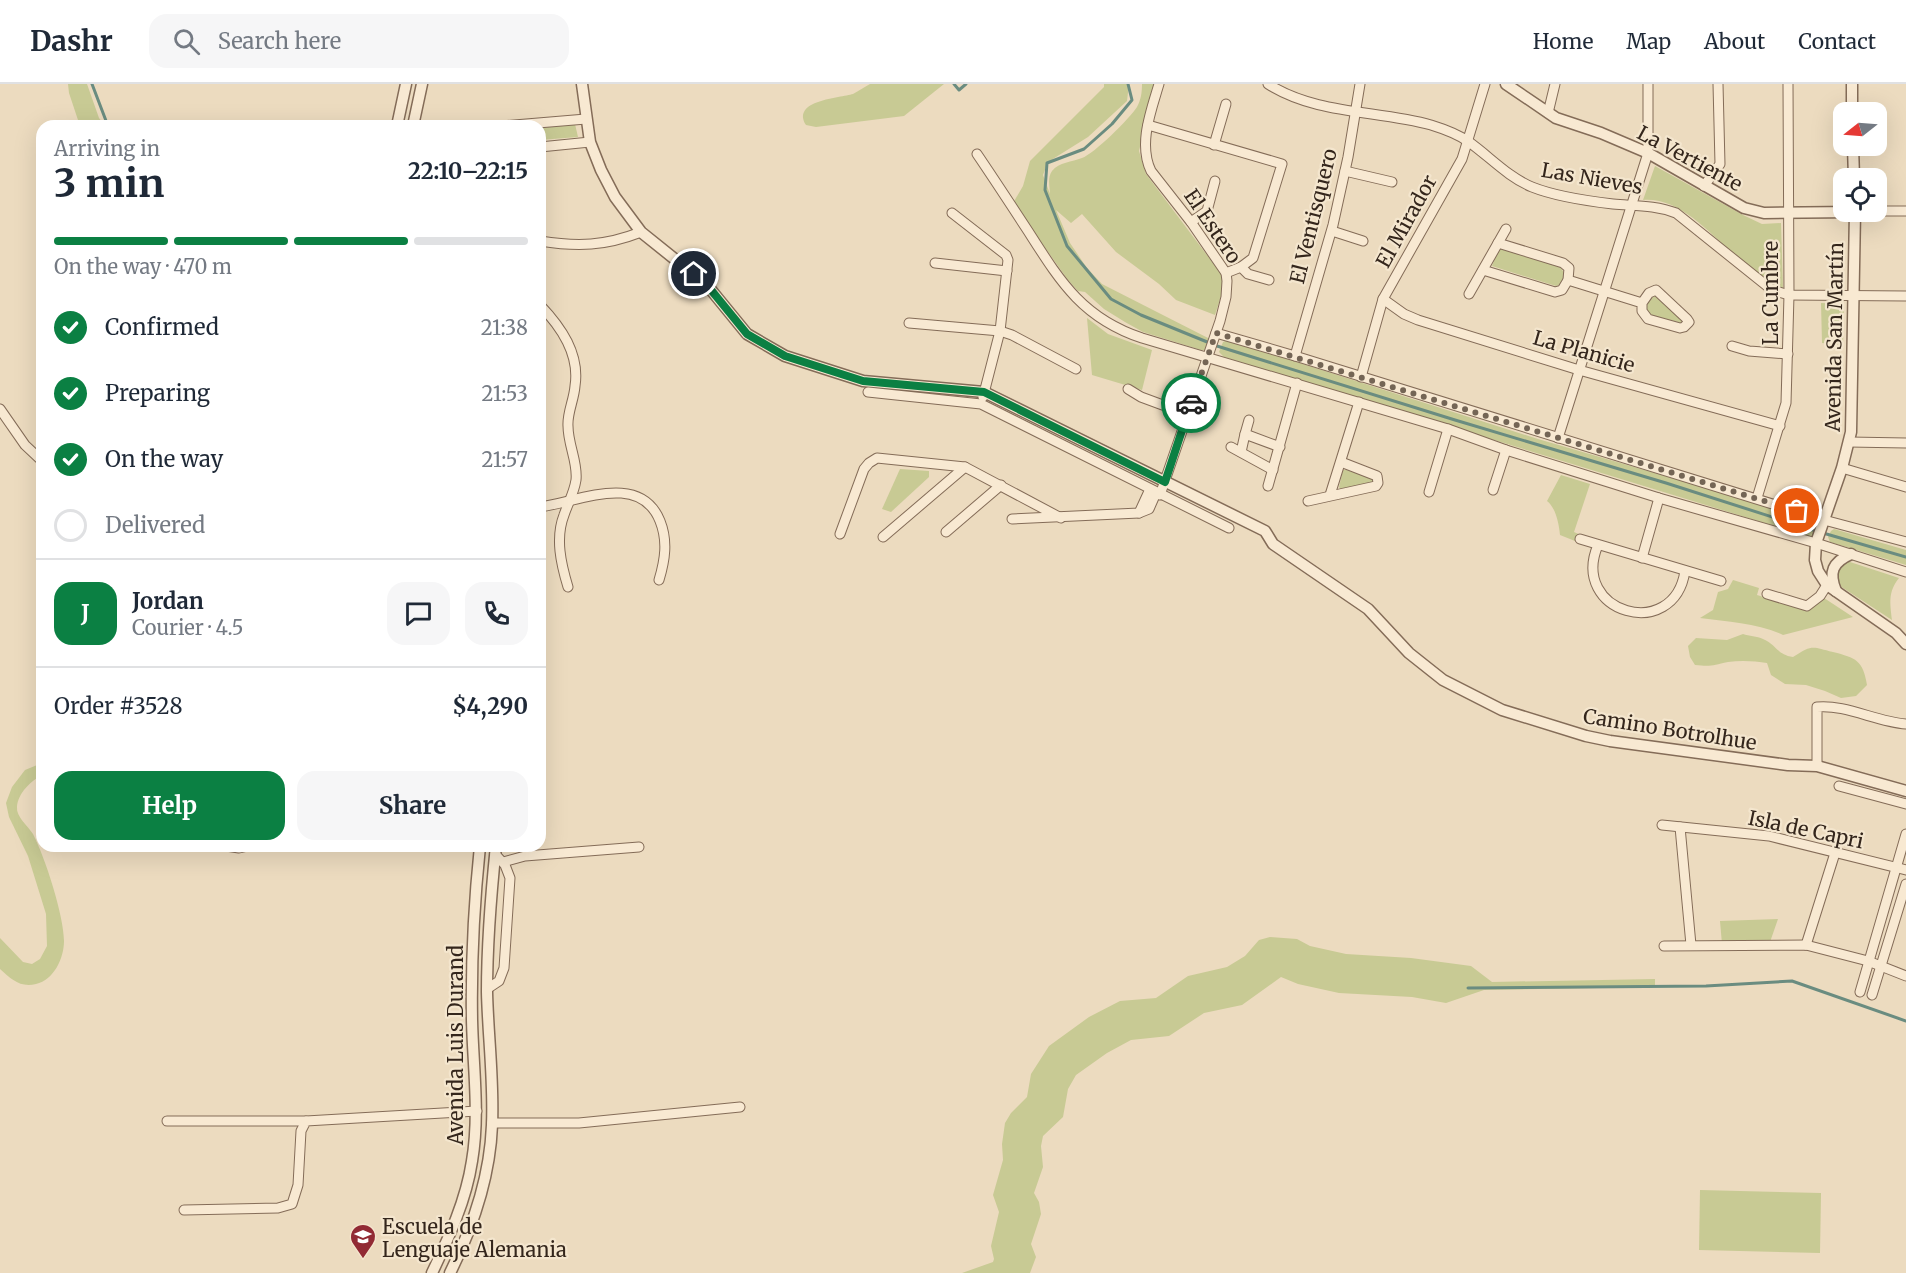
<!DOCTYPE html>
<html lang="en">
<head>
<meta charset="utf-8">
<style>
	body { margin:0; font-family:Merriweather,serif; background:#f6f6f7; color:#1f2937; height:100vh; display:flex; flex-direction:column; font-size:22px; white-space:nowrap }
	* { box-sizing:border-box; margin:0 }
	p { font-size:20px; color:#747a83 }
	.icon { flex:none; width:33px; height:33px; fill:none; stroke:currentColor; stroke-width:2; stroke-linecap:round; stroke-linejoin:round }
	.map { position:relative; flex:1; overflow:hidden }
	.side { position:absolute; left:36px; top:36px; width:510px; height:732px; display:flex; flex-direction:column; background:#fff; border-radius:18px; box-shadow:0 6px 24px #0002 }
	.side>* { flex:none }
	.needle { width:39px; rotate:253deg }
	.buttons { position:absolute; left:1833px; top:18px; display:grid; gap:12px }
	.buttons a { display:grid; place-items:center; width:54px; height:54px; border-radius:12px; background:#fff; box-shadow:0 6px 24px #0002; font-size:30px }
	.pin { position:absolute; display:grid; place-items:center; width:51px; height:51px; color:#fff; margin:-26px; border:3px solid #fff; border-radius:50%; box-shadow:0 2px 6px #0007 }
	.courier { position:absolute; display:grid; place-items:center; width:60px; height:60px; margin:-30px; border:4px solid #0b8043; border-radius:50%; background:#fff; color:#222; box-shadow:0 2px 8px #0007 }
	.headline em { font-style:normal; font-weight:700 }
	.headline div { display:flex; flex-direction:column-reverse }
	.headline { display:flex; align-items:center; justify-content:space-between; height:102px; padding:0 18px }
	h1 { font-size:39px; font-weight:700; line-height:45px }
	.bar { display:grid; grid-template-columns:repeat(4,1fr); gap:9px 6px; align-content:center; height:72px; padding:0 18px }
	.bar i { height:8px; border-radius:4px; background:#e0e1e3 }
	.bar .on { background:#0b8043 }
	.bar p { grid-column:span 4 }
	.line { display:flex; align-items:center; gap:15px; padding:0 18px; border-top:2px solid #e0e1e3 }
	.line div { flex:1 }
	.round { display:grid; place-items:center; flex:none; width:63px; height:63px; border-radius:18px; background:#f6f6f7 }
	ol { padding:0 18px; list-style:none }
	li { display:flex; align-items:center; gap:18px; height:66px }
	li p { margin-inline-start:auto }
	li .icon { padding:6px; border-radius:50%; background:#0b8043; color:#fff; stroke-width:4 }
	li:last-child { color:#747a83 }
	li i { width:33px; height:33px; border:3px solid #e0e1e3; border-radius:50% }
	.cta { display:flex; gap:12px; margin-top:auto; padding:12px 18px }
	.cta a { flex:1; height:69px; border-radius:18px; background:#0b8043; color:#fff; font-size:24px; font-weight:700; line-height:69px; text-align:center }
	.cta a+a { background:#f6f6f7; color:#1f2937 }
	header { display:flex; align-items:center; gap:36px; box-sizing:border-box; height:84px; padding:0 30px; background:#fff; border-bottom:2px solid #e0e1e3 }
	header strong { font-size:28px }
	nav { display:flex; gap:33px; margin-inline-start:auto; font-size:21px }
	.search { width:420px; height:54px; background:#f6f6f7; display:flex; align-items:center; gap:15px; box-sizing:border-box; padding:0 21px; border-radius:18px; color:#747a83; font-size:22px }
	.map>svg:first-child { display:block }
	.green { fill:#c8ca94 }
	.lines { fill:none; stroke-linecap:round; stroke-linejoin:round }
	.stream { stroke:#6a8c80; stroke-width:3 }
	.minor-casing { stroke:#846c58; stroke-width:11 }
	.tertiary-casing { stroke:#846c58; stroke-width:13 }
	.minor { stroke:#f8e9d2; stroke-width:9 }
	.tertiary { stroke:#f8e9d2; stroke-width:10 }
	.done { stroke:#746555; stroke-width:6; stroke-dasharray:0 10.8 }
	.route { stroke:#0b8043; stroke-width:8 }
	.labels { text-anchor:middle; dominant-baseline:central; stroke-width:4.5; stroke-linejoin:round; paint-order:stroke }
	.street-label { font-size:20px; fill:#34261c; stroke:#f4e6ce }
	.poi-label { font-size:20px; fill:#34261c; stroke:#f4e6ce; text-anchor:start }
</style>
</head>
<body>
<header>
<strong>Dashr</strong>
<div class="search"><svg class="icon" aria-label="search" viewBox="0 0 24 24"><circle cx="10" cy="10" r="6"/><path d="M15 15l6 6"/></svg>Search here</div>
<nav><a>Home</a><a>Map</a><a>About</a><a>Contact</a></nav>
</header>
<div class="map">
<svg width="1906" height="1189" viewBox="0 0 1906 1189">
	<rect width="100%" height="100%" fill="#ecdbbf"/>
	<!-- green -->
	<g class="green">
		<polygon points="68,0 87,0 99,34 105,42 80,42 69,9"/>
		<path d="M870 0H944L904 32 816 43 806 41C791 16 840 14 853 10 859 7 864 3 870 0Z"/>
		<path d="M1104 0H1129L1127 17 1088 53 1048 78 1043 91 1050 110C1050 103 1047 94 1052 87 1059 78 1072 78 1082 74 1094 70 1130 34 1137 23 1141 16 1142 8 1142 0H1155L1139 67 1146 90 1222 191 1224 203 1215 231 1176 216 1159 200 1116 168 1082 130 1071 139 1056 126 1070 159 1087 184 1102 200 1210 255 1208 266H1201L1143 248 1125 238 1104 225 1085 208 1078 207 1068 196 1013 119 1023 102 1030 77 1104 3Z"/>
		<polygon points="575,40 578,53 540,56 540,44"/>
		<path d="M1655 82 1743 131 1762 140 1781 139 1783 205C1733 187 1696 112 1643 116Z"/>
		<polygon points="1499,164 1560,183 1565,190 1562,200 1556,202 1492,182"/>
		<polygon points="1657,210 1683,236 1682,239 1649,231 1646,225 1650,213"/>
		<polygon points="1821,219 1844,220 1843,261 1822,259"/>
		<polygon points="1087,234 1108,250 1152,266 1142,306 1092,291"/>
		<polygon points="1228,256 1538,355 1751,417 1819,440 1815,453 1810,453 1224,273 1219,268 1223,258"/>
		<polygon points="900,385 929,387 929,393 891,428 882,425"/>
		<polygon points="1343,386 1347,386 1378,397 1342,408 1339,403"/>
		<path d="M1561 391 1590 400 1574 448 1583 452 1580 459 1560 451C1559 440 1556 424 1547 417Z"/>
		<polygon points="1834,445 1906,466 1906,481 1830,458 1828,453 1831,447"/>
		<path d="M1847 477 1899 494C1888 508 1890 518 1892 536L1837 500 1834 485Z"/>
		<path d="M1733 496 1759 504 1757 511 1806 526 1824 514 1853 533 1783 551C1758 539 1728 538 1700 534L1713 526 1718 508 1728 505Z"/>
		<path d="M1743 550C1749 552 1757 552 1763 555 1777 561 1776 570 1793 573 1813 560 1812 563 1833 568 1856 574 1863 576 1867 601L1856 612 1841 614 1825 607 1806 601 1785 600 1771 591 1767 579C1755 577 1741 576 1728 578 1713 581 1712 583 1695 581L1690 573 1688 562 1696 554 1727 556Z"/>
		<path d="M42 679V691C31 697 18 709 17 723 16 733 28 742 33 750 45 773 64 832 64 857 64 874 54 896 36 900 20 904 11 895 0 885V854L23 878 32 880 40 875 47 862 46 830 28 772 9 733 6 719 12 703 25 686Z"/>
		<polygon points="1778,835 1770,858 1722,860 1720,837"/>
		<polygon points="1270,853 1297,855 1310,862 1346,870 1411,874 1471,882 1492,898 1655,895 1655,903 1484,906 1446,919 1412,913 1339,909 1298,900 1281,893 1242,921 1204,929 1169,952 1131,956 1107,969 1076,991 1068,1005 1063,1033 1043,1052 1041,1062 1043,1083 1034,1109 1039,1118 1041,1130 1031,1160 1036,1173 1030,1189 962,1189 993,1178 994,1175 991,1162 999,1128 993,1111 1003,1076 1002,1060 1005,1039 1011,1029 1027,1013 1031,990 1049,962 1089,933 1120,917 1156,914 1188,892 1227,883 1245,872 1259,856"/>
		<polygon points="1700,1106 1821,1109 1820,1169 1699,1166"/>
	</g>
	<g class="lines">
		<!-- stream -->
		<g class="stream">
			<polyline points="92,0 108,42"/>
			<polyline points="954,0 959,6 966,0"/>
			<polyline points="1128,0 1132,16 1112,40 1084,65 1047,79 1045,106 1067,162 1111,215 1141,231 1217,262 1455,336 1666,399 1816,447"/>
			<polyline points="1823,449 1906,473"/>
			<polyline points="1468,904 1706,902 1792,897 1906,937"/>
		</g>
		<defs>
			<g id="minor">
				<path d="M1159 0C1151 27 1138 60 1151 87L1191 138 1226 189 1227 197 1226 213 1220 237 1160 411"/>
				<path d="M1268 0C1317 31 1377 26 1431 41 1444 45 1458 50 1469 58 1490 73 1508 93 1532 103 1557 113 1587 117 1613 120 1634 122 1655 121 1676 129L1772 206 1789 211 1906 212"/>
				<polyline points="1548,29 1555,0"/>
				<polyline points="1148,41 1282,80 1253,174 1241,183 1226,189"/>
				<polyline points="501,42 586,35"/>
				<polyline points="1214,61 1226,20"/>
				<polyline points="540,63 590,58"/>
				<path d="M977 70C994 95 1011 121 1028 147 1060 197 1082 234 1142 254L1448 345 1506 366 1659 414 1816 459 1906 488"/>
				<polyline points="1345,87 1392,98"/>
				<polyline points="1704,102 1720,80 1718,0"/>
				<polyline points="1876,127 1906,127"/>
				<polyline points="1855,128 1872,128"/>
				<polyline points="952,129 1006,171 1008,176 1000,247 983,313"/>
				<polyline points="1191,138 1207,127 1215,97"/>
				<polyline points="1332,147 1363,157"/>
				<path d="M540 157C578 163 605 162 641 148"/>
				<polyline points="935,179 1007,187"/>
				<polyline points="1241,183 1248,190 1269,196"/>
				<polyline points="1483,186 1555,208 1562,206 1568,196 1569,184 1563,179 1498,159"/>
				<polyline points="1568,196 1642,219 1642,227 1648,235 1680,244 1684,243 1689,238 1687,235 1656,206 1649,209 1642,219"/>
				<polyline points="1469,210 1506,145"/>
				<polyline points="1383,215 1404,230 1418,236 1579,286 1780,342"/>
				<path d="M540 221C561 243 580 270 575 302 574 316 567 329 568 342 568 361 578 378 576 396 574 409 568 419 564 431 555 454 561 480 568 503"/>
				<polyline points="909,239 1000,247 1012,251 1076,285"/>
				<polyline points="1216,249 1295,272 1824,436 1906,458"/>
				<polyline points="1732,262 1749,267 1788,270"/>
				<polyline points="1295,272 1333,141 1348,73 1360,0"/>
				<polyline points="1361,293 1383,215 1462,75 1485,0"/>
				<polyline points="1128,305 1141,313 1187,330"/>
				<polyline points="868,308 981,320 1229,444"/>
				<polyline points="0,325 25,361 42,377"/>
				<polyline points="1245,350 1249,336"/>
				<polyline points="1558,354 1648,69 1648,0"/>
				<polyline points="1849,358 1906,359"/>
				<polyline points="1231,363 1273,386"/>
				<polyline points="1241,368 1245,350 1280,363"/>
				<polyline points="1842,384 1906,403"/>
				<polyline points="1268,402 1297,299"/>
				<polyline points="1493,406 1506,366"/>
				<polyline points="1429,408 1448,345"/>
				<polyline points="1330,411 1359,318"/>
				<polyline points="1757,414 1786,319 1789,211 1788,0"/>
				<polyline points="1308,417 1376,402 1378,399 1377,392 1341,378"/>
				<path d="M540 423C578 418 640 387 660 437 668 457 665 476 659 496"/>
				<polyline points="1139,429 1150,405"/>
				<polyline points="1012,435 1139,429 1149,425 1156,409"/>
				<polyline points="946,448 1001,401"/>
				<polyline points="840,450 864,385 869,379 877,374 965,383 1061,434"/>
				<polyline points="883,453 965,383"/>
				<polyline points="1580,455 1721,497"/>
				<path d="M1598 461C1569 529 1674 559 1685 487"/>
				<polyline points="1642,474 1659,414"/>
				<polyline points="1767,510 1807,522 1820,512 1827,501"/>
				<path d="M1817 682V623C1845 620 1877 638 1906 640"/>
				<polyline points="1839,702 1906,720"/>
				<polyline points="1662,741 1769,752 1906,786"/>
				<polyline points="1680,743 1691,861"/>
				<polyline points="226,762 239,764 248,762"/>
				<polyline points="503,778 525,772 639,763"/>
				<polyline points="1806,861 1835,769"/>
				<polyline points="1664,862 1806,861 1868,877 1906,892"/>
				<polyline points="487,905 499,897 504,884 510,794 505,781 495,770"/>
				<polyline points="1860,908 1906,750"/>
				<polyline points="1872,911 1906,800"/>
				<polyline points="167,1037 306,1037"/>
				<polyline points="492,1039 579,1039 740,1023"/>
				<polyline points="184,1126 278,1124 292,1120 298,1101 301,1047 306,1037 477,1027"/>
			</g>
			<g id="tertiary">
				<polyline points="582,0 590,58 601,86 615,113 641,148 707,201 747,250 785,272 863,297 984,308 1265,447 1273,460 1368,525 1409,569 1443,596 1502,626 1586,652 1610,657 1788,681 1817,682 1906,707"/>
				<polyline points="1506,0 1556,34 1601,49 1648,69 1744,124 1764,129 1855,128"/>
				<polyline points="1852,0 1852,28"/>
				<polyline points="397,42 406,0"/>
				<polyline points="413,42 422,0"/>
				<polyline points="1853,62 1854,94"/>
				<polyline points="1855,128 1851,348 1842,384 1816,459 1815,476 1818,487 1827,501 1896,549 1906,560"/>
				<path d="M1836 507C1828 488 1833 478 1851 470"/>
				<path d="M432 1189C449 1153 466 1117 472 1077 480 1030 473 983 472 936 471 878 474 820 480 762"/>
				<path d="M450 1189C473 1143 490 1093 492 1041 494 997 488 952 487 908 487 859 491 810 496 762"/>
			</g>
		</defs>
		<!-- minor casing -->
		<use href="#minor" class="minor-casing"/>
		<!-- tertiary casing -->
		<use href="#tertiary" class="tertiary-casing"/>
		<!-- minor -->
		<use href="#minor" class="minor"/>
		<!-- tertiary -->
		<use href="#tertiary" class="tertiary"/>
	</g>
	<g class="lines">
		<!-- done -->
		<polyline class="done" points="1191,319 1216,249 1797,427"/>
		<!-- route -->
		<polyline class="route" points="694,190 707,201 747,250 785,272 863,297 984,308 1165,398 1191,319"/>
	</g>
	<!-- icons -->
	<defs>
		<symbol id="school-pin" viewBox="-11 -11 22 30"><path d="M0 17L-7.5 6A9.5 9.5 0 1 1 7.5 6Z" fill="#922a34" stroke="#f4e6ce"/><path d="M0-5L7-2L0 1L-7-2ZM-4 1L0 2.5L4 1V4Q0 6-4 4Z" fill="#fff"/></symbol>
	</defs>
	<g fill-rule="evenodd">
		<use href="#school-pin" x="348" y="1138" width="30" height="40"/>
	</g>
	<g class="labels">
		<!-- street labels -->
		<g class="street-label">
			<text transform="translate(1690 74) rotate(28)">La Vertiente</text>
			<text transform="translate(1592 94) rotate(10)">Las Nieves</text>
			<text transform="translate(1313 132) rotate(-76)">El Ventisquero</text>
			<text transform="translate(1406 137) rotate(-61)">El Mirador</text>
			<text transform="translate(1213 142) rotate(56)">El Estero</text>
			<text transform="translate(1770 209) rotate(-90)">La Cumbre</text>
			<text transform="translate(1834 253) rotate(-89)">Avenida San Martín</text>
			<text transform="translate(1584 267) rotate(16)">La Planicie</text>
			<text transform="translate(1670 645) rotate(9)">Camino Botrolhue</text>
			<text transform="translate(1806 745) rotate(12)">Isla de Capri</text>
			<text transform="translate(455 961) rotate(-90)">Avenida Luis Durand</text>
		</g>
		<!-- poi labels -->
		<g class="poi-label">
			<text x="382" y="1142">Escuela de<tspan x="382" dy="23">Lenguaje Alemania</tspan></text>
		</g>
	</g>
</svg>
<div class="buttons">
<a><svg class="needle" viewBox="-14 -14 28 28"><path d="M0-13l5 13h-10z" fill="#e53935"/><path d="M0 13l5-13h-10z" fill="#747a83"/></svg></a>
<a><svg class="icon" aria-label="locate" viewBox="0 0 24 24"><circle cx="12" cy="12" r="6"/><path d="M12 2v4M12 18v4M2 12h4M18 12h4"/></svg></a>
</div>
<div class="pin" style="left:1797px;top:427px;background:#ea580c"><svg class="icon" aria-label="bag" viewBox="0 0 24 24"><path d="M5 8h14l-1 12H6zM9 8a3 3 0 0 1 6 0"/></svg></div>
<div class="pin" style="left:694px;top:190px;background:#1f2937"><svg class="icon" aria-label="home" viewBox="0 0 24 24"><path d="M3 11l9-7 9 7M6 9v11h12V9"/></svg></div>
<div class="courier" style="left:1191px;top:319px"><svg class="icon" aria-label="car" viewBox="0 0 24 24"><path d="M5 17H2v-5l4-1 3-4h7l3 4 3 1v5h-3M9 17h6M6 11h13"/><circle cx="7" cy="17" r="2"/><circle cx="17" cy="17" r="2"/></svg></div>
<section class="side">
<div class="headline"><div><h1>3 min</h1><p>Arriving in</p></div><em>22:10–22:15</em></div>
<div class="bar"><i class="on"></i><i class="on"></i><i class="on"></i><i></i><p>On the way · 470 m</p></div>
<ol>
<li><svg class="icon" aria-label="check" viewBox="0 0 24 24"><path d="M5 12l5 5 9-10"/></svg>Confirmed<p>21:38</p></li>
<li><svg class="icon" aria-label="check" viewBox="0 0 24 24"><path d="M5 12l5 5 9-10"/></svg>Preparing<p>21:53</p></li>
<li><svg class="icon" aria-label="check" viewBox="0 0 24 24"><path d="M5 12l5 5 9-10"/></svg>On the way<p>21:57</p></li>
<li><i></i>Delivered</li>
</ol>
<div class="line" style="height:108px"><b class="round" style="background:#0b8043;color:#fff">J</b><div><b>Jordan</b><p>Courier · 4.5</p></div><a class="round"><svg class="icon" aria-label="chat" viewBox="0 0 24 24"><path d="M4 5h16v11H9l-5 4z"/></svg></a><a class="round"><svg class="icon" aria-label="phone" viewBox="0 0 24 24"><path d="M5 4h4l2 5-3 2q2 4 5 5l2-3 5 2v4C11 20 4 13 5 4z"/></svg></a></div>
<div class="line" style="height:78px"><div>Order #3528</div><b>$4,290</b></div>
<div class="cta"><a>Help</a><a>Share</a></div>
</section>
</div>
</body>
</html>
